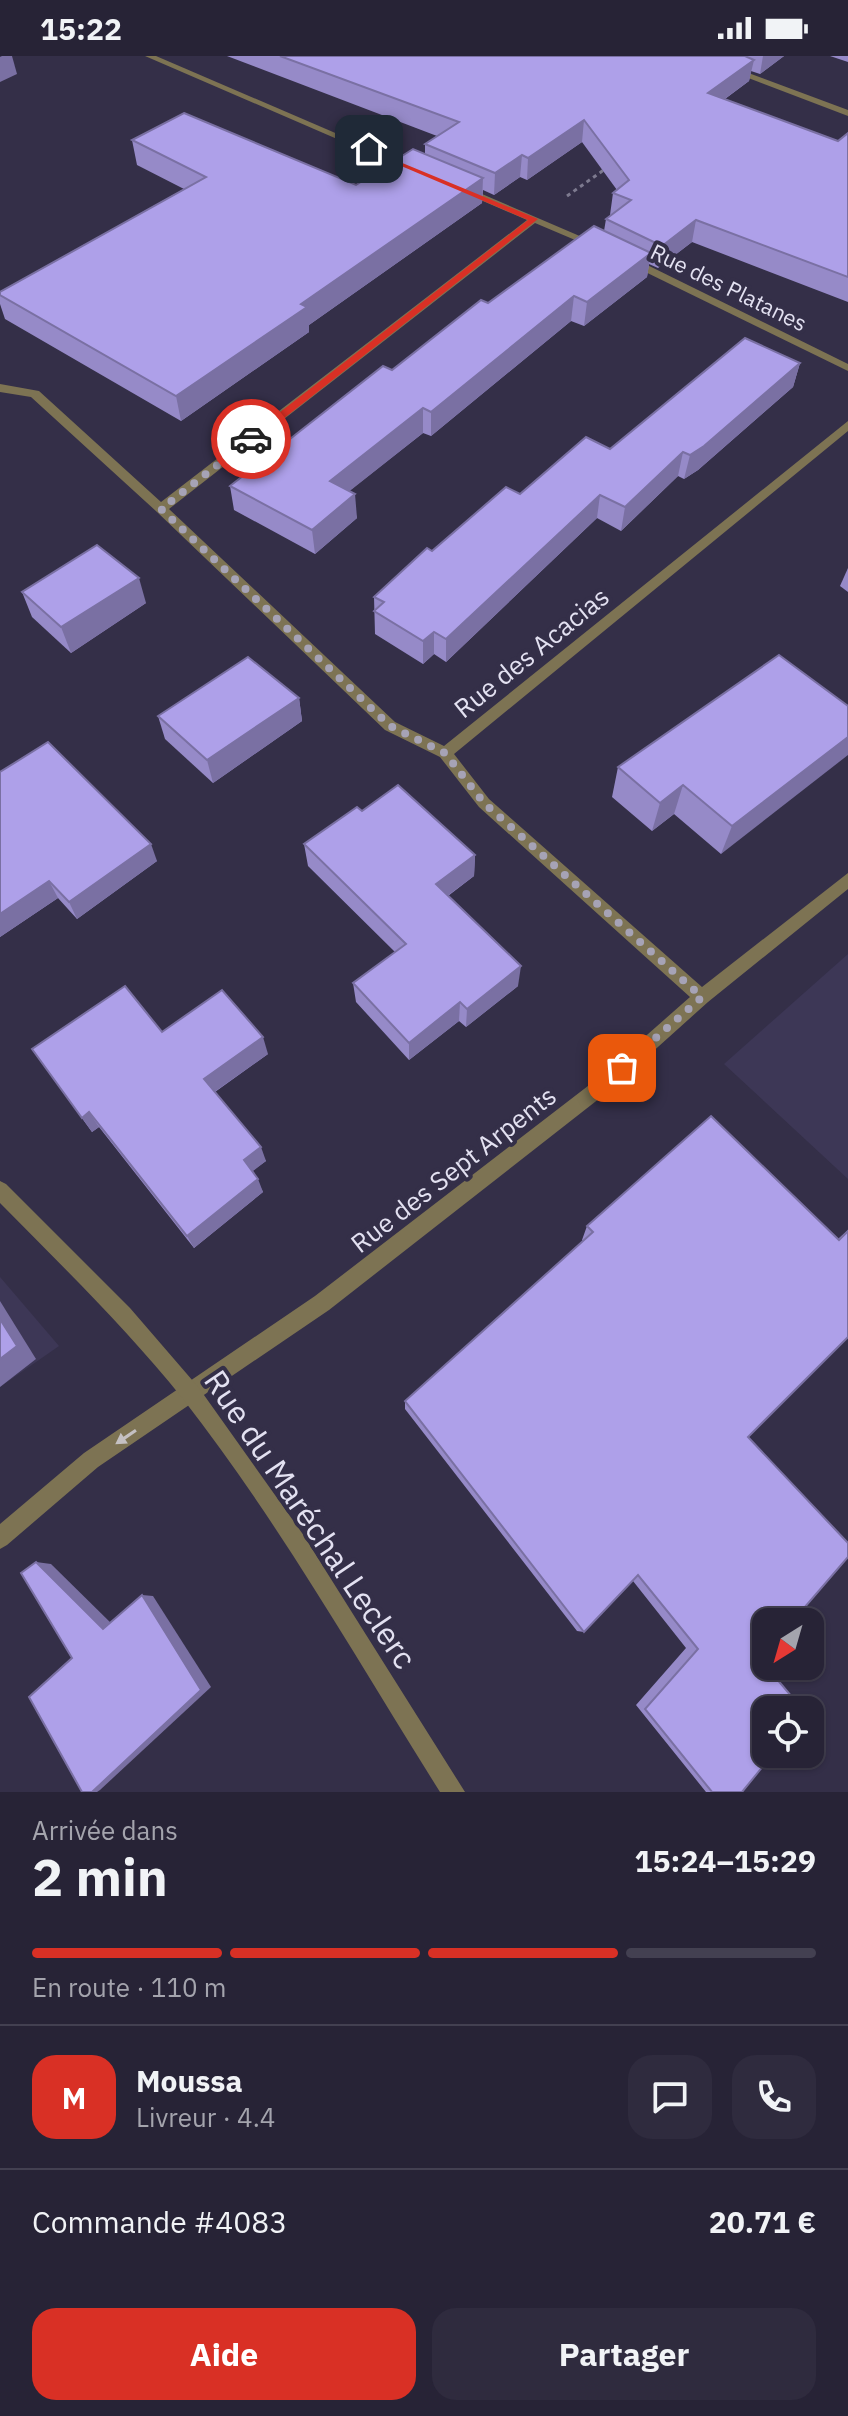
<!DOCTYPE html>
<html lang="fr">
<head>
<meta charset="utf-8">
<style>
	body { margin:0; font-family:"IBM Plex Sans",sans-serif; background:#2f2b3e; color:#f1f3f6; height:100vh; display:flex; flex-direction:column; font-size:30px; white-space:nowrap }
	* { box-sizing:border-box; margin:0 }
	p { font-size:26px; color:#a4a4ad }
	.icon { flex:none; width:44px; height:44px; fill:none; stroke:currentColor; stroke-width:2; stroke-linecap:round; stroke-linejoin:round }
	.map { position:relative; height:1736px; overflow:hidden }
	.side { display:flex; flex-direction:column; background:#272336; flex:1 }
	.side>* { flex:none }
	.needle { width:52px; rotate:217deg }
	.controls { position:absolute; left:752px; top:1552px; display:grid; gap:16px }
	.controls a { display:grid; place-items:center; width:72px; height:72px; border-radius:16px; background:#272336; box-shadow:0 2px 6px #0004,0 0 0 2px #434051; font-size:40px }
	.pin { position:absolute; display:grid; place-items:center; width:68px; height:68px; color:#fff; margin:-34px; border-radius:16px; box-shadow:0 4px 12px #0006 }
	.courier { position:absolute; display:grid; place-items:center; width:80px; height:80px; margin:-40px; border:6px solid #d93025; border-radius:50%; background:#fff; color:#222; box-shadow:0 2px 10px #0007 }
	.headline em { font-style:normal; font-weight:700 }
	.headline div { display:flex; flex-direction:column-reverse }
	.headline { display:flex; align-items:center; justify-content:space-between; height:136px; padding:0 32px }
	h1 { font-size:52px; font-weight:700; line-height:60px }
	.bar { display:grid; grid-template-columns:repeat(4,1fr); gap:12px 8px; align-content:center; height:96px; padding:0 32px }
	.bar i { height:10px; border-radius:6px; background:#434051 }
	.bar .on { background:#d93025 }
	.bar p { grid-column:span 4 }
	.line { display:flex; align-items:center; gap:20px; padding:0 32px; border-top:2px solid #434051 }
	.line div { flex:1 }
	.round { display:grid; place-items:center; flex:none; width:84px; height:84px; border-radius:24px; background:#2f2b3e }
	.primary-button { display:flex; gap:16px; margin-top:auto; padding:16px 32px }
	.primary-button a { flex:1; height:92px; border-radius:24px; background:#d93025; color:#fff; font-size:32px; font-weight:700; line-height:92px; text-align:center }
	.primary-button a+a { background:#2f2b3e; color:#f1f3f6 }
	.status { display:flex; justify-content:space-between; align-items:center; height:56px; padding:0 40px; background:#272336; direction:ltr }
	.status svg { height:22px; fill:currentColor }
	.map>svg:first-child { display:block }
	.built { fill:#3d3756 }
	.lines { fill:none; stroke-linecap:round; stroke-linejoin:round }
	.path { stroke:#7d7a8f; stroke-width:3; stroke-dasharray:4 4; stroke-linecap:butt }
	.minor { fill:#7d7353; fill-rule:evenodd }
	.tertiary { fill:#7d7353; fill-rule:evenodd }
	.wall { fill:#968ac8 }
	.shaded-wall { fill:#7a70a3 }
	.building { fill:#aea0e9; stroke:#7a70a3; stroke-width:2 }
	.oneway { fill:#c4c0c2 }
	.route { fill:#d93025 }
	.done { stroke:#a6a3b6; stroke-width:8; stroke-dasharray:0 14.4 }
	.labels { text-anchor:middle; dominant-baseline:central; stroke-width:8; stroke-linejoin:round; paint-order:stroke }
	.far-street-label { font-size:22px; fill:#e3e1f1; stroke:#342f48 }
	.street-label { font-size:26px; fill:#e3e1f1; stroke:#342f48 }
	.near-street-label { font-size:32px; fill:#e3e1f1; stroke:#342f48 }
</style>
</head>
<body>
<div class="status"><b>15:22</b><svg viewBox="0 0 49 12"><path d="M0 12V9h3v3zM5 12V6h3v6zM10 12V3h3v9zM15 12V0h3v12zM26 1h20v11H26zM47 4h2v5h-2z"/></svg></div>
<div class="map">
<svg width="848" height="1736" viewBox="0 0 848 1736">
	<rect width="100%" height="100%" fill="#342f48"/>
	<!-- built -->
	<g class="built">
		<polygon points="848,898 848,1123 724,1008"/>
		<polygon points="0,1221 59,1290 0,1331"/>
	</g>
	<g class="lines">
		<!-- path -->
		<polyline class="path" points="567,140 608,111"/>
		<!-- minor -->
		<g class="minor">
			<polygon points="145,0 156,0 419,113 411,115"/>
			<polygon points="691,0 703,0 848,54 848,60"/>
			<polygon points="462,132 468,132 603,190 594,192 535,167 169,453 395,666 444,690 848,365 848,375 454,698 489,743 702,931 848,817 848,833 708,946 609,1035 329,1254 98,1411 7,1489 0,1493 0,1468 84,1397 315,1240 597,1023 690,941 479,751 440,701 385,674 157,456 31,341 0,336 0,328 39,335 161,446 527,164 462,136"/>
			<polygon points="627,203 635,203 848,308 848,315 627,207"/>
		</g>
		<!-- tertiary -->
		<path class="tertiary" d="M0 1125 6 1128 130 1252 199 1332 302 1477 465 1736H440C357 1604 279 1466 183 1343 127 1273 63 1211 0 1147Z"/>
	</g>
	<!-- wall -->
	<g class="wall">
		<polygon points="227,0 784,0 760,18 751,15 749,25 725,43 838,85 848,77 848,246 692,186 658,212 649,208 647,221 584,270 571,265 431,380 423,377 349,435 357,462 315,498 234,454 230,430 392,314 488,247 604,175 606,163 611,159 610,159 613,137 617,134 582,86 527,124 520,121 494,139 483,134 482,147 309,269 309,276 181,365 5,263 0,248 0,236 184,133 137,109 132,84 356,129 425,98 425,88 437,80"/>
		<polygon points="830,0 848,0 848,6"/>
		<polygon points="800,307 793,331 698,414 684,423 678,420 621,475 597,462 446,606 434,598 423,608 375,578 374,541 432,495 520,438 610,393"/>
		<polygon points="848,512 848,536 840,530"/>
		<polygon points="22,536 146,547 71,597 32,561"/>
		<polygon points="299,642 302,665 213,727 165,683 158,660"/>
		<polygon points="848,650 721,798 674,758 652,775 612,741 618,711"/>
		<polygon points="0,716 157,805 77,863 58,842 0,881"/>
		<polygon points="362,755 475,799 474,820 448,840 518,930 466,971 459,965 409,1004 356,946 353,927 395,896 308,810 304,788"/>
		<polygon points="162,976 268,998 215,1036 266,1105 252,1115 263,1136 194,1192 99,1071 92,1076 32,993"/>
		<polygon points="587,1170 838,1183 848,1174 848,1281 748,1381 760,1603 742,1736 706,1736 636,1649 686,1592 633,1525 584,1576 577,1575 405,1353 405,1345 583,1185 582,1184"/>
	</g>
	<!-- shaded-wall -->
	<g class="shaded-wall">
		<polygon points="2,0 12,0 17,18 0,26 0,1"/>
		<polygon points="763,0 784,0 760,18"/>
		<polygon points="754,4 749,25 704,58 708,37"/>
		<polygon points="584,64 582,86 527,124 528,102"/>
		<polygon points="522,99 520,121 494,139 495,117"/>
		<polygon points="483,122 482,147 309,269 309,276 181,365 176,340 301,248"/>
		<polygon points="696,164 692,186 658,212 662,190"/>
		<polygon points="651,197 647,221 584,270 587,246"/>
		<polygon points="574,240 571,265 431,380 431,356"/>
		<polygon points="800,307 793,331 698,414 684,423 690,399"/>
		<polygon points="423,352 423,377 332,449 330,425"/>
		<polygon points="683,396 678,420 621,475 625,451"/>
		<polygon points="355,438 357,462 315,498 312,474"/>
		<polygon points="600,439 597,462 446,606 446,583"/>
		<polygon points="139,522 146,547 71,597 61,571"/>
		<polygon points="434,576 434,598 423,608 423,585"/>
		<polygon points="299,642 302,665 213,727 207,704"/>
		<polygon points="848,681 848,699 721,798 732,770"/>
		<polygon points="683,729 674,758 652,775 660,747"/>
		<polygon points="151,788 157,805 77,863 69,846"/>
		<polygon points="475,799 474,820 435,849 436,828"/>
		<polygon points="49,825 58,842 0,881 0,858"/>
		<polygon points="521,910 518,930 466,971 467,953"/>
		<polygon points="460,946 459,965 409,1004 409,987"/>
		<polygon points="263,981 268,998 210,1039 204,1023"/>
		<polygon points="89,1056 99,1071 92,1076 82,1062"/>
		<polygon points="261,1091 266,1105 249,1118 244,1104"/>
		<polygon points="258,1123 263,1136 194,1192 187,1180"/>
		<polygon points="0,1245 36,1303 0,1331"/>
		<polygon points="36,1506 51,1508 116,1572 103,1573"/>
		<polygon points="142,1539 153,1540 211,1631 100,1734 97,1736 92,1736"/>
	</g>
	<!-- building -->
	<g class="building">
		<polygon points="280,0 745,0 754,4 708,37 838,85 848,77 848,221 696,164 662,190 606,163 631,144 613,137 629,124 584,64 528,102 522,99 495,117 425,88 459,66"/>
		<polygon points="184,57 356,129 413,93 483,122 301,248 307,251 176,340 0,239 0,236 206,121 132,84"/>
		<polygon points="594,170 651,197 587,246 574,240 431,356 423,352 330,425 355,438 312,474 230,430 383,310 392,314 481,244 488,247"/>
		<polygon points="745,282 800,307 704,390 690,399 683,396 625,451 600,439 446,583 434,576 423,585 374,555 384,546 374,541 427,492 432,495 506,431 520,438 586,381 610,393"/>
		<polygon points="97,489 139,522 61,571 22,536"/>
		<polygon points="779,599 848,650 848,681 732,770 683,729 660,747 618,711"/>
		<polygon points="248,601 299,642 207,704 158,660"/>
		<polygon points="48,686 151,788 69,846 49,825 0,858 0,716"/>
		<polygon points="398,729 475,799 436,828 521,910 467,953 460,946 409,987 353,927 406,888 304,788 357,751 362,755"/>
		<polygon points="125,930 162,976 222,934 263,981 204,1023 261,1091 244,1104 258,1123 187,1180 89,1056 82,1062 32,993"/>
		<polygon points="711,1060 839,1184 848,1175 848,1281 748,1381 848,1487 848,1501 792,1566 766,1566 766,1596 760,1603 803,1654 766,1654 766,1698 773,1698 742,1736 712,1736 645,1653 698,1593 638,1519 584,1576 405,1345 593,1176 587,1170"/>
		<polygon points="0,1263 17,1290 0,1303"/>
		<polygon points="36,1506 103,1573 142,1539 201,1634 92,1736 82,1736 29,1641 72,1602 21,1517"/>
	</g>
	<!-- one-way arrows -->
	<defs><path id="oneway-solid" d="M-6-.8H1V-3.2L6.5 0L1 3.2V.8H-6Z" transform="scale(2)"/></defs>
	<use class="oneway" href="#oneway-solid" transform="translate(126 1381) rotate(146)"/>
	<!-- route -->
	<polygon class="route" points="366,92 538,163 255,385 248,385 248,381 528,164 366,95"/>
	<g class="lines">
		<!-- done -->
		<polyline class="done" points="251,383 161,453 390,670 445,697 484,747 702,941 622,1012"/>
	</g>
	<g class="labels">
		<!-- far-street labels -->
		<g class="far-street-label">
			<text transform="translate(729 231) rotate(26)">Rue des Platanes</text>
		</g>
		<!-- street labels -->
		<g class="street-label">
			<text transform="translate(531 596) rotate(-39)">Rue des Acacias</text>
			<text transform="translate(453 1113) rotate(-38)">Rue des Sept Arpents</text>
		</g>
		<!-- near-street labels -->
		<g class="near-street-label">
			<text transform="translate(311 1463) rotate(56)">Rue du Maréchal Leclerc</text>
		</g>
	</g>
</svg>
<div class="controls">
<a><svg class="needle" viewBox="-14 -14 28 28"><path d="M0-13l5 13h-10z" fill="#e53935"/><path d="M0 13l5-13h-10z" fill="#a4a4ad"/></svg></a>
<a><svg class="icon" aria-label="locate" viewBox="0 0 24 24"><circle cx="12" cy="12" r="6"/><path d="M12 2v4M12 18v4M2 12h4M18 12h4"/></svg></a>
</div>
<div class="pin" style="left:622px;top:1012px;background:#ea580c"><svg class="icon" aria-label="bag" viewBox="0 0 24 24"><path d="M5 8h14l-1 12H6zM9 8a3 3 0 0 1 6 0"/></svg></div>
<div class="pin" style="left:369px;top:93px;background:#1f2937"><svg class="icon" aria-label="home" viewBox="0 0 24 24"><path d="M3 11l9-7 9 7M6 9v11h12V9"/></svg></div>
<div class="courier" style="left:251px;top:383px"><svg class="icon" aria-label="car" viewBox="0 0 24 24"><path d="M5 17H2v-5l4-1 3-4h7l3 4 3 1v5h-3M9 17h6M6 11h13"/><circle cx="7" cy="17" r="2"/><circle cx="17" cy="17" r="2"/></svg></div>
</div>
<section class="side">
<div class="headline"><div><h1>2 min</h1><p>Arrivée dans</p></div><em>15:24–15:29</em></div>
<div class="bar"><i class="on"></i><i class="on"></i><i class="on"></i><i></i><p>En route · 110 m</p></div>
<div class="line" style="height:144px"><b class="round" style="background:#d93025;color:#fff">M</b><div><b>Moussa</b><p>Livreur · 4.4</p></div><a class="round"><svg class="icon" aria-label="chat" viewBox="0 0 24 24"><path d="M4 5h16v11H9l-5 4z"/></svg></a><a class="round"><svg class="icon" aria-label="phone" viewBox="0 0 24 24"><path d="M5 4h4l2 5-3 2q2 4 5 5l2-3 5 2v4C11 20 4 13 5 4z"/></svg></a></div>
<div class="line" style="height:104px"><div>Commande #4083</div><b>20.71 €</b></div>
<div class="primary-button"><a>Aide</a><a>Partager</a></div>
</section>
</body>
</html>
